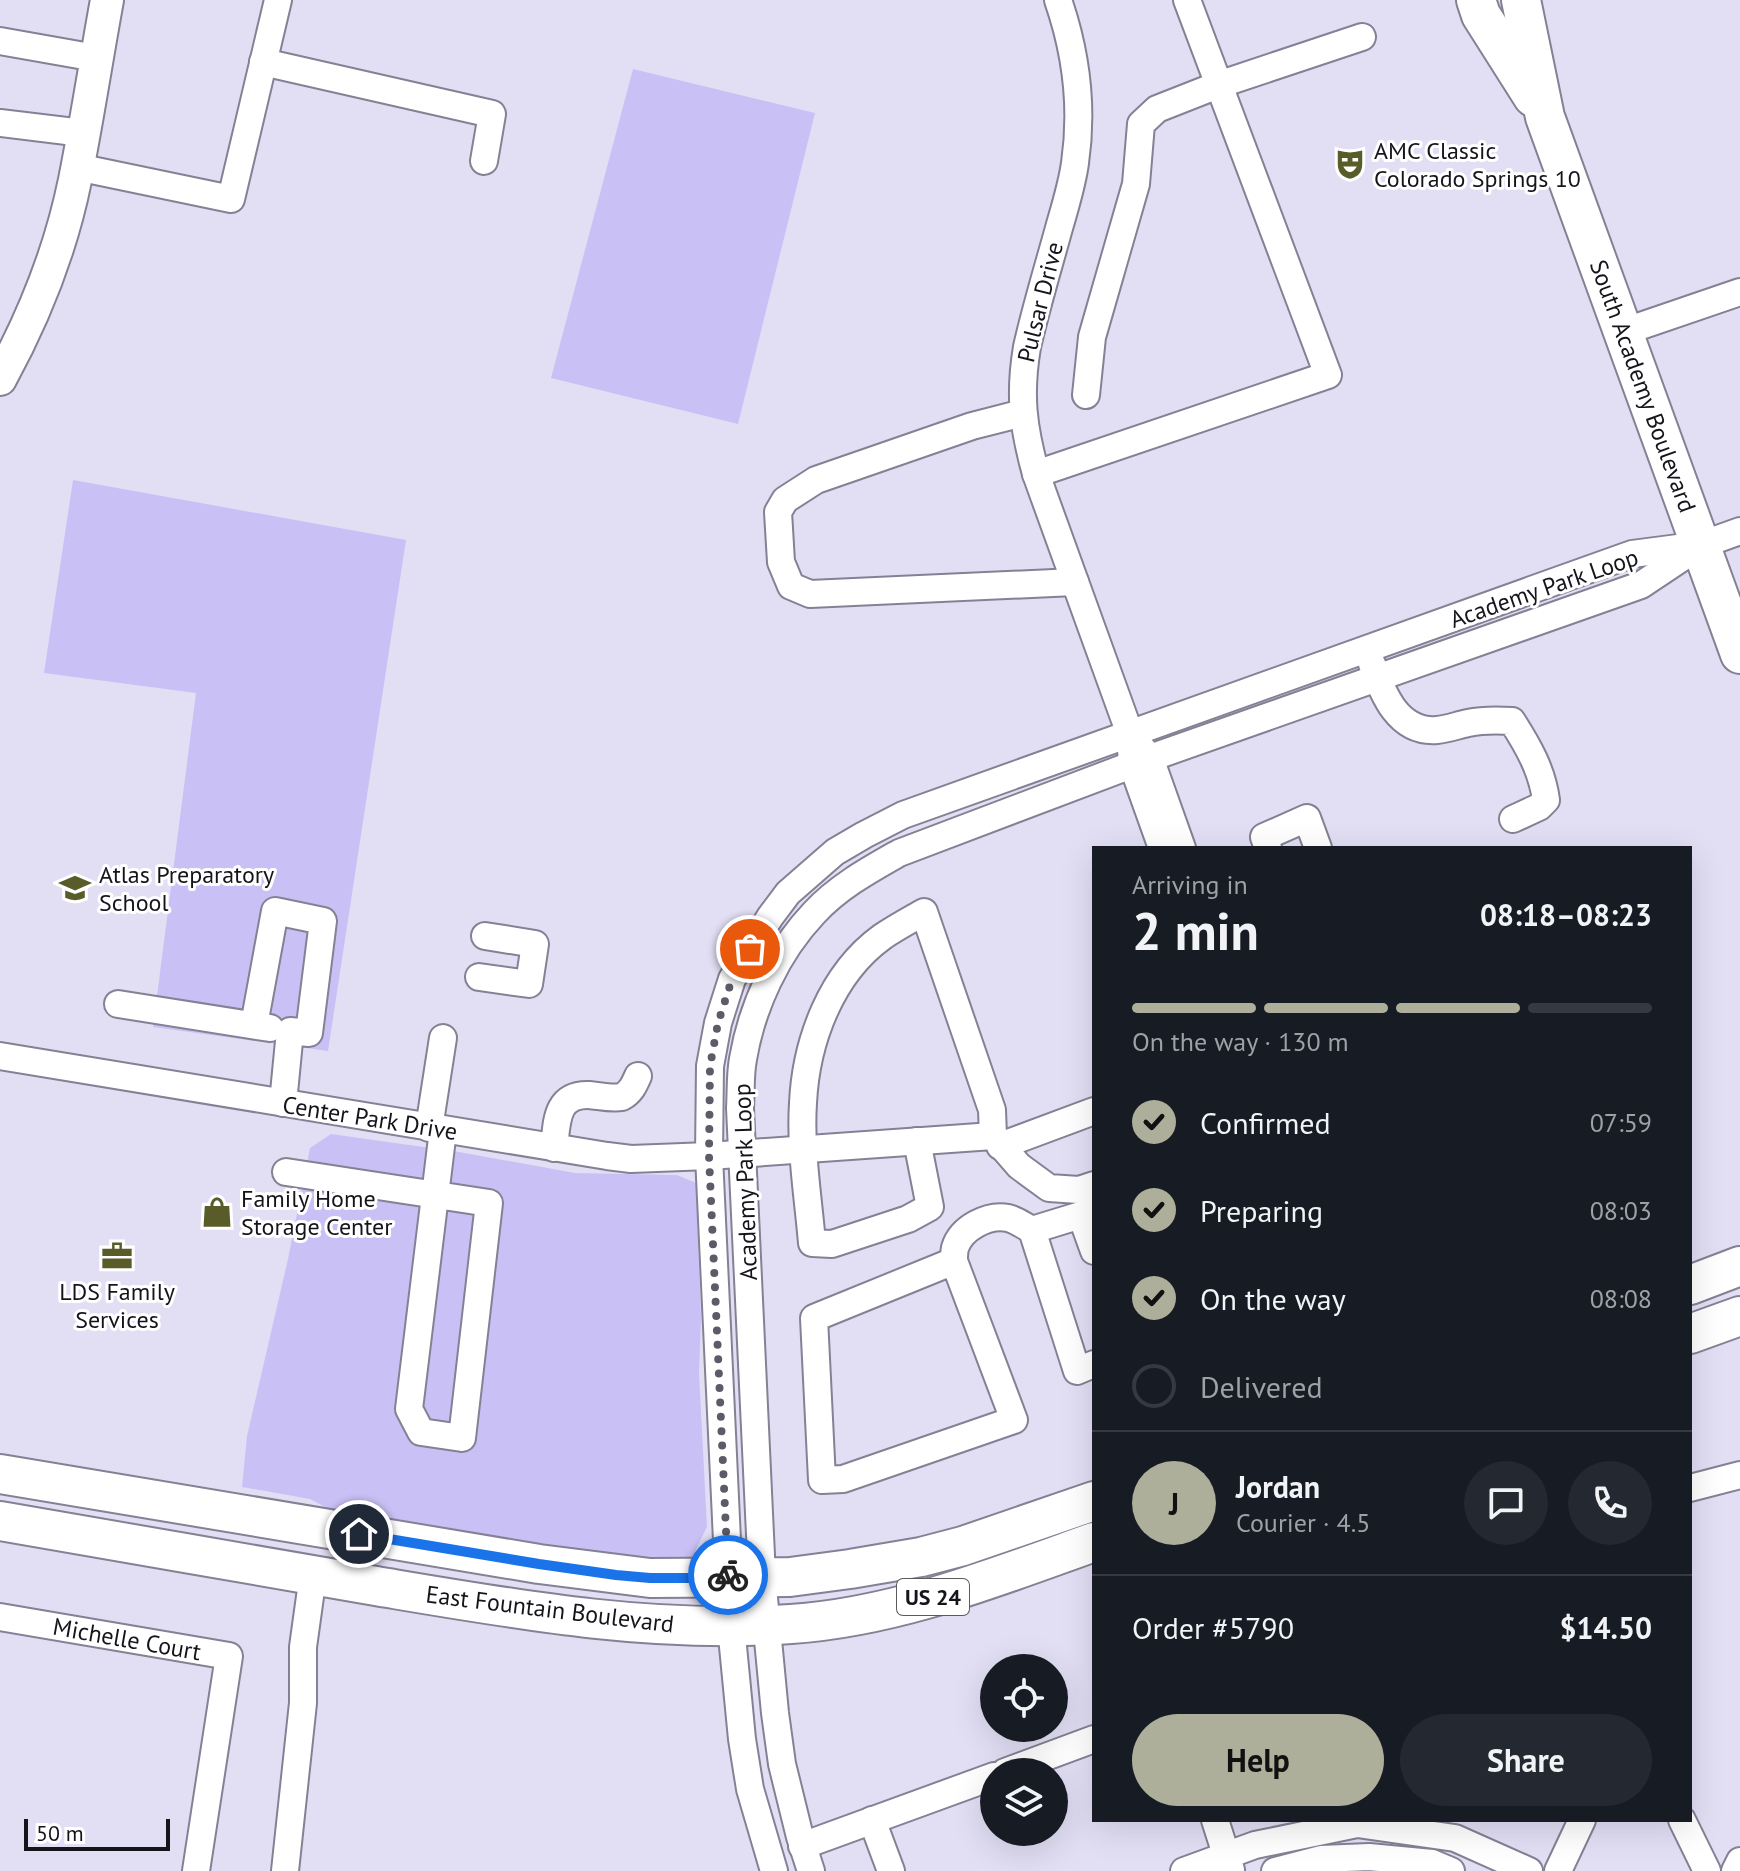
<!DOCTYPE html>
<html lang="en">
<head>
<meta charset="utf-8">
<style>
	body { margin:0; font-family:"PT Sans",sans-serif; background:#242831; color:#f1f3f6; height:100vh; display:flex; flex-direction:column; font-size:30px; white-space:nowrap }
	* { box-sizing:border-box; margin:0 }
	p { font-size:26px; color:#9ea1a6 }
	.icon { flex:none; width:44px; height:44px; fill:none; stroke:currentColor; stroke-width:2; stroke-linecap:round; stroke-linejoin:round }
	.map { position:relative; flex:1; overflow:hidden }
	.panel { position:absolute; left:1092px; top:846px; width:600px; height:976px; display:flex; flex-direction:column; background:#171b24; border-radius:0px; box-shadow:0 8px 32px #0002 }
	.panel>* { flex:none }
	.fabs { position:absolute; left:980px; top:1654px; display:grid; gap:16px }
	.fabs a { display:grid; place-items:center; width:88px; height:88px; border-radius:50%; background:#171b24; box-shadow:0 8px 32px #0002; font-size:40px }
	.scale { position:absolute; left:24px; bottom:20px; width:146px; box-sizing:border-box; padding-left:8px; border:4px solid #15141b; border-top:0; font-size:22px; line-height:28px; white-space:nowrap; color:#15141b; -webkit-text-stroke:6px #fff; paint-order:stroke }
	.pin { position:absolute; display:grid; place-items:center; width:68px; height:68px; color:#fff; margin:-34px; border:4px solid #fff; border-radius:50%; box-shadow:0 2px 8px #0007 }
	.courier { position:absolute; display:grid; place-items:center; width:80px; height:80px; margin:-40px; border:6px solid #1a73e8; border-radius:50%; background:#fff; color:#222; box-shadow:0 2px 10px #0007 }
	.headline em { font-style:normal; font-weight:700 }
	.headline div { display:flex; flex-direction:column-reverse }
	.headline { display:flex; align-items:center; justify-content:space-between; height:136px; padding:0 40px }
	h1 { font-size:52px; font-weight:700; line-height:60px }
	.bar { display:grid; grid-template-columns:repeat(4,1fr); gap:12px 8px; align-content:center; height:96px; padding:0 40px }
	.bar i { height:10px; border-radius:6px; background:#363941 }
	.bar .active { background:#adaf9a }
	.bar p { grid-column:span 4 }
	.line { display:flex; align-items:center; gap:20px; padding:0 40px; border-top:2px solid #363941 }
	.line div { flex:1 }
	.round { display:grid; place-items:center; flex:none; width:84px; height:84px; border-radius:42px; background:#242831 }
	ol { padding:0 40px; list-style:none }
	li { display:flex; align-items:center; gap:24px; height:88px }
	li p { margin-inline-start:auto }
	li .icon { padding:8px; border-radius:50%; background:#adaf9a; color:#111; stroke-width:4 }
	li:last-child { color:#9ea1a6 }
	li i { width:44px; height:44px; border:4px solid #363941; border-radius:50% }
	.cta { display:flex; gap:16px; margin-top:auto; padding:16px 40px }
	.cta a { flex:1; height:92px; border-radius:48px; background:#adaf9a; color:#111; font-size:32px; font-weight:700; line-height:92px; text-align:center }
	.cta a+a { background:#242831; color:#f1f3f6 }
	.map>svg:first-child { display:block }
	.green { fill:#c9c1f5 }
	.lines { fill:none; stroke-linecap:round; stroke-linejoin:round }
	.minor-casing { stroke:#848194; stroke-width:30 }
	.major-casing { stroke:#848194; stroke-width:36 }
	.highway-casing { stroke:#848194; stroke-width:42 }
	.minor { stroke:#fff; stroke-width:26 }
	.major { stroke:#fff; stroke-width:32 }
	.highway { stroke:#fff; stroke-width:38 }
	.done { stroke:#5d5b67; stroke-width:8; stroke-dasharray:0 14.4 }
	.route { stroke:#1a73e8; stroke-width:10 }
	.labels { text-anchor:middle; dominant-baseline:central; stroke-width:6; stroke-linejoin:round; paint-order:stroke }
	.shield { fill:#fff; stroke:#5b5a5f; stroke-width:2 }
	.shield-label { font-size:22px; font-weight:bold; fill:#15141b }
	.poi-label { font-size:24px; fill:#15141b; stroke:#fff; text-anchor:start }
	.street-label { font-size:24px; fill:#15141b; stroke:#fff }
</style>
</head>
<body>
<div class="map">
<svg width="1740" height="1871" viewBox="0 0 1740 1871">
	<rect width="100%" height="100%" fill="#e2dff5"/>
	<!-- green -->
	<g class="green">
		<polygon points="633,69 815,113 738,424 551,378"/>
		<polygon points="73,480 406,540 328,1051 153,1027 196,693 44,673"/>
		<polygon points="331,1134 459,1152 575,1173 677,1175 696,1183 701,1319 699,1373 707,1527 688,1566 657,1566 344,1517 310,1499 242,1487 247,1436 288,1259 310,1148"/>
	</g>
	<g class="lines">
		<defs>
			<g id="minor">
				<path d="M1058 0C1076 52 1083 108 1075 163 1072 185 1065 207 1059 228 1048 268 1036 307 1027 347 1019 395 1023 427 1036 474L1130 734 1132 764 1162 848"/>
				<polyline points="0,41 96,58"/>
				<polyline points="263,62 492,114 484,161"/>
				<polyline points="0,123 83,133"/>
				<polyline points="77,167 231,199 278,0"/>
				<polyline points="1623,332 1740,292"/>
				<polyline points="1086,395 1092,337 1136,184 1141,124 1157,109 1218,85 1362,37"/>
				<polyline points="1023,413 972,426 816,480 785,500 778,512 781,562 791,586 810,594 1075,582"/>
				<polyline points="1036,474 1328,375 1187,0"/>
				<path d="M1372 664C1383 694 1398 733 1437 730 1448 729 1458 725 1468 723 1482 720 1497 720 1512 721 1528 746 1542 770 1546 800L1539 807 1513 819"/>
				<polyline points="1140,746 1150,758 1182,848"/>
				<polyline points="1268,848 1264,837 1307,818 1318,848"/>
				<polyline points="479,977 529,984 535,944 485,936"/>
				<polyline points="118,1004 270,1028"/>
				<polyline points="254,1025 275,911 323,921 309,1033 290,1031 283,1103"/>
				<polyline points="0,1056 607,1156 631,1159 709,1156 993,1136 1019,1166 1049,1188 1079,1190 1094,1185"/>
				<polyline points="429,1128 443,1038"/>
				<path d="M917 1141 930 1207 908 1219 832 1244 812 1243C808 1196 800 1149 803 1103 806 1041 831 974 882 937 895 928 910 920 924 912L992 1110 993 1136"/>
				<polyline points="1000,1146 1094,1111"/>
				<path d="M554 1148C557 1123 555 1094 589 1095 600 1096 611 1099 622 1097 631 1092 634 1085 638 1076"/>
				<polyline points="286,1172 489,1203 462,1438 421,1432 409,1409 443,1130"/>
				<polyline points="1081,1215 1094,1251"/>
				<polyline points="1032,1230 1094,1211"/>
				<path d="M954 1261 814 1318 822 1480 843 1479 1014 1420 954 1261C954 1257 954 1252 955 1248 961 1228 988 1214 1008 1218 1017 1220 1024 1226 1032 1230L1077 1371 1094 1364"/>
				<polyline points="1690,1488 1740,1475"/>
				<polyline points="0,1617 229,1656 196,1871"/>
				<polyline points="1005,1772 1094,1739"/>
				<polyline points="872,1820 891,1871"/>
				<polyline points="1215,1820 1231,1870"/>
				<polyline points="1682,1820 1707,1871"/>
				<polyline points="802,1846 994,1776"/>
				<polyline points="285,1871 303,1703 303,1647 313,1575"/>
				<polyline points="774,1871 750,1789 742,1739 731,1626 709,1156 710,1066 718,1023 732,979 770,917 788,893 835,852 864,835 903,815 1632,554 1701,545 1740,531"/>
				<path d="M811 1871 800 1837 782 1764 775 1713 762 1577 740 1108C741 1092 740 1075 743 1059 752 1006 777 952 814 913 838 887 869 870 899 853L1150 758 1641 585 1695 549"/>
				<polyline points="1184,1871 1255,1845 1357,1824 1455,1838 1529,1871"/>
				<polyline points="1275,1871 1321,1859 1369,1857 1432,1863 1451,1871"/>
				<polyline points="1558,1871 1582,1820"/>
				<polyline points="1735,1871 1740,1861"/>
			</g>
			<path id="major" d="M0 379C34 317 61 249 75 180 87 120 96 60 107 0"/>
			<g id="highway">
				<polyline points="1476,0 1481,15 1533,97"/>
				<polyline points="1521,0 1545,117 1740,654"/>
				<polyline points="1690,1285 1740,1266"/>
				<polyline points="1690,1334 1740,1316"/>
				<polyline points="0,1474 539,1564 650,1578 790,1577 850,1569 921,1557 963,1546 1094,1501"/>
				<path d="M0 1521C125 1543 251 1564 376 1586 513 1609 651 1634 791 1624 896 1617 996 1577 1094 1542"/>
			</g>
		</defs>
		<!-- minor casing -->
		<use href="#minor" class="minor-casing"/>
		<!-- major casing -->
		<use href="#major" class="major-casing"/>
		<!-- highway casing -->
		<use href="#highway" class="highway-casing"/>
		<!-- minor -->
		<use href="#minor" class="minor"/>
		<!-- major -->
		<use href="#major" class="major"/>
		<!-- highway -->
		<use href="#highway" class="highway"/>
	</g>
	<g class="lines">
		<!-- done -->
		<polyline class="done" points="728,1575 709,1156 710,1066 718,1023 732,979 750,949"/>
		<!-- route -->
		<polyline class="route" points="359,1534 539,1564 616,1575 650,1578 728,1578 728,1575"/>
	</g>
	<!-- icons -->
	<defs>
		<symbol id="theatre-bare" viewBox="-9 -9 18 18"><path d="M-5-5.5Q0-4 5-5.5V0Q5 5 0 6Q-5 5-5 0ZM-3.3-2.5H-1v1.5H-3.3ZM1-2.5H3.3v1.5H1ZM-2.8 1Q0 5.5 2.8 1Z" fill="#595c29" stroke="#fff" stroke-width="2.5" paint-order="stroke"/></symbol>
		<symbol id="school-bare" viewBox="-9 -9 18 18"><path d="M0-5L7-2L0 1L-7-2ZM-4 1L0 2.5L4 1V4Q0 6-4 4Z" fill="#595c29" stroke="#fff" stroke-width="2.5" paint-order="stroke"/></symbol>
		<symbol id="shop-bare" viewBox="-9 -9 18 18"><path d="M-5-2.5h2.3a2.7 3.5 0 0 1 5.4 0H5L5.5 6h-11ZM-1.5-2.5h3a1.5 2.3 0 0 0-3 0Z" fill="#595c29" stroke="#fff" stroke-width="2.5" paint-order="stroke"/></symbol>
		<symbol id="office-bare" viewBox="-9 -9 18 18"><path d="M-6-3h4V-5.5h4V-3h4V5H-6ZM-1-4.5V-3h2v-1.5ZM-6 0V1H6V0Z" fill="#595c29" stroke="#fff" stroke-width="2.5" paint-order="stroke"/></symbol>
	</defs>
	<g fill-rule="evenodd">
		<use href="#theatre-bare" x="1328" y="142" width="44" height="44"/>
		<use href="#school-bare" x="53" y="866" width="44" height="44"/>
		<use href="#shop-bare" x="195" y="1190" width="44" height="44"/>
		<use href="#office-bare" x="95" y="1234" width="44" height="44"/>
	</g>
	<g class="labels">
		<!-- shield labels -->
		<rect class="shield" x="897" y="1579" width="72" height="36" rx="6"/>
		<g class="shield-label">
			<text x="933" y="1597">US 24</text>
		</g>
		<!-- poi labels -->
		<g class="poi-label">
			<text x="1374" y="150">AMC Classic<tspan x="1374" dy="28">Colorado Springs 10</tspan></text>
			<text x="99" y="874">Atlas Preparatory<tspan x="99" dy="28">School</tspan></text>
			<text x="241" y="1198">Family Home<tspan x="241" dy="28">Storage Center</tspan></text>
			<text x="117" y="1291" text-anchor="middle">LDS Family<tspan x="117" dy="28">Services</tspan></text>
		</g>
		<!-- street labels -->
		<g class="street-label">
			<text transform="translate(1040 302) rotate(-76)">Pulsar Drive</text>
			<text transform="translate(1643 386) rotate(70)">South Academy Boulevard</text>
			<text transform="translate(1544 588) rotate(-19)">Academy Park Loop</text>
			<text transform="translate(370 1118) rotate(9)">Center Park Drive</text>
			<text transform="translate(745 1182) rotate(-92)">Academy Park Loop</text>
			<text transform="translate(550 1609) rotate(7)">East Fountain Boulevard</text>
			<text transform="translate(127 1639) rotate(10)">Michelle Court</text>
		</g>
	</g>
</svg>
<div class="fabs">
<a><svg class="icon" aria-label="locate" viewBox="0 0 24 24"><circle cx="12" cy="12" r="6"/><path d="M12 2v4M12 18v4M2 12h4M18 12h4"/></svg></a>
<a><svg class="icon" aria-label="layers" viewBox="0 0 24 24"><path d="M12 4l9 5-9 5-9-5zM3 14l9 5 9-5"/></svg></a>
</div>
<div class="scale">50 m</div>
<div class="pin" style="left:750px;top:949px;background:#ea580c"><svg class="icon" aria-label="bag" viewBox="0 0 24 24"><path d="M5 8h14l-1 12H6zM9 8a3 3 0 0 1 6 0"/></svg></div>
<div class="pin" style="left:359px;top:1534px;background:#1f2937"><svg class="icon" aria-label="home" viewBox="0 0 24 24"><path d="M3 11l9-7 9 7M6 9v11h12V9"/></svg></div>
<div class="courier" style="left:728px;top:1575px"><svg class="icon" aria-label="bike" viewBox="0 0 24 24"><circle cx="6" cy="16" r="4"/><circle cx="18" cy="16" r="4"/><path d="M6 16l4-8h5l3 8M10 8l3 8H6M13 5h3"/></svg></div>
<section class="panel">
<div class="headline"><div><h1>2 min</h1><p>Arriving in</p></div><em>08:18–08:23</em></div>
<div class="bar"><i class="active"></i><i class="active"></i><i class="active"></i><i></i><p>On the way · 130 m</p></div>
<ol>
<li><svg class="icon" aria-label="check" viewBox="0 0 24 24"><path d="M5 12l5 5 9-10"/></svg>Confirmed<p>07:59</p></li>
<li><svg class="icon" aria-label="check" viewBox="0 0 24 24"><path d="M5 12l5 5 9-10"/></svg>Preparing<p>08:03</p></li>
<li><svg class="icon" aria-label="check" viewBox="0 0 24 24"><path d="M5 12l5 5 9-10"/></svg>On the way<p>08:08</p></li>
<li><i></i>Delivered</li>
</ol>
<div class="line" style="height:144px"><b class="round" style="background:#adaf9a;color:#111">J</b><div><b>Jordan</b><p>Courier · 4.5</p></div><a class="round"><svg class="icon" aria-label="chat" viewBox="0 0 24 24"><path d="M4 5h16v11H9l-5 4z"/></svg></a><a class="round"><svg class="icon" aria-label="phone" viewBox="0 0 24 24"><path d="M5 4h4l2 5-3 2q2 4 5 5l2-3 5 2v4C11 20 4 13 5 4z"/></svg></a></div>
<div class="line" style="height:104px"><div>Order #5790</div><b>$14.50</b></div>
<div class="cta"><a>Help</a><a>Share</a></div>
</section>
</div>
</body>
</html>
